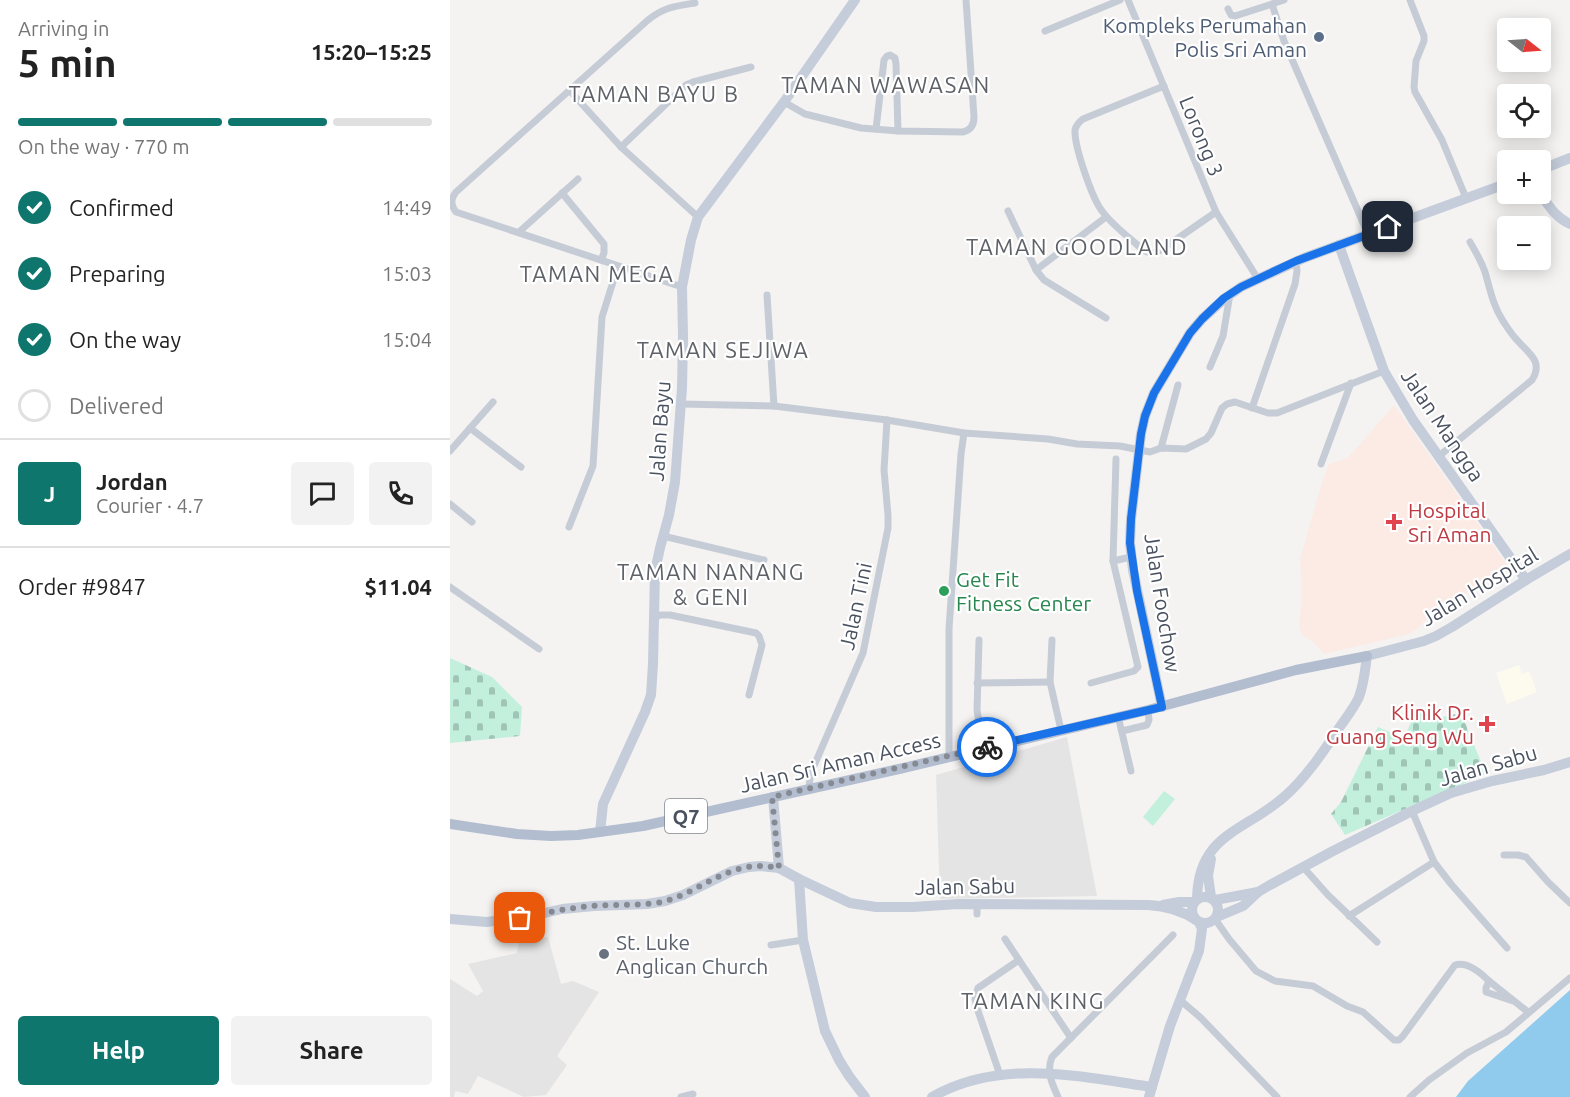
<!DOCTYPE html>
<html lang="en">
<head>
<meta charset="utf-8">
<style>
	body { margin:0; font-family:Ubuntu,sans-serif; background:#f2f2f2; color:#222; height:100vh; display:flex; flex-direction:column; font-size:22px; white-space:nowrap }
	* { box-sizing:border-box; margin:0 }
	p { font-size:20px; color:#767676 }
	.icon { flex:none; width:33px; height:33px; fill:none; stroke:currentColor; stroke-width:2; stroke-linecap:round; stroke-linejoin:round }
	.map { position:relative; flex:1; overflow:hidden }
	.drawer { display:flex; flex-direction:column; background:#fff; width:450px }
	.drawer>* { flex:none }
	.needle { width:39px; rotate:107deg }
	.tools { position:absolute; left:1047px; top:18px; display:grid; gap:12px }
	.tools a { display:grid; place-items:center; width:54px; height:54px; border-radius:6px; background:#fff; box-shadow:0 3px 15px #0003; font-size:30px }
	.pin { position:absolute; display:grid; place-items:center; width:51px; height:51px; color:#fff; margin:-26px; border-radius:12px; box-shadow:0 3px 9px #0006 }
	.courier { position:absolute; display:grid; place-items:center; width:60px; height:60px; margin:-30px; border:4px solid #1a73e8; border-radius:50%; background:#fff; color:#222; box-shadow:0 2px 8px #0007 }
	.head em { font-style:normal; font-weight:700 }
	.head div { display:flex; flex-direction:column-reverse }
	.head { display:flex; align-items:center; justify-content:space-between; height:102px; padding:0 18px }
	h1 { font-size:39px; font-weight:700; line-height:45px }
	.bar { display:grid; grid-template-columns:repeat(4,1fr); gap:9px 6px; align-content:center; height:72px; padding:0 18px }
	.bar i { height:8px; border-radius:4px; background:#e0e0e0 }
	.bar .active { background:#0f766e }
	.bar p { grid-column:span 4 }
	.line { display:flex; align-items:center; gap:15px; padding:0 18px; border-top:2px solid #e0e0e0 }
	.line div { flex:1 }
	.round { display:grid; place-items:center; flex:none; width:63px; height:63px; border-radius:6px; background:#f2f2f2 }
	ol { padding:0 18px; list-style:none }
	li { display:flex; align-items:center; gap:18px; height:66px }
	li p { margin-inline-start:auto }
	li .icon { padding:6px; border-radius:50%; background:#0f766e; color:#fff; stroke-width:4 }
	li:last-child { color:#767676 }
	li i { width:33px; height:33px; border:3px solid #e0e0e0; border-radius:50% }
	.action { display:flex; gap:12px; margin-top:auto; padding:12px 18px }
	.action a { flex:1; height:69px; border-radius:6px; background:#0f766e; color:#fff; font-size:24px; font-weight:700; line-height:69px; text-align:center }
	.action a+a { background:#f2f2f2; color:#222 }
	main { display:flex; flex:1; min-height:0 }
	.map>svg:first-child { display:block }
	.commercial { fill:#fdfbee }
	.education { fill:#e5e4e4 }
	.medical { fill:#fcebe5 }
	.green { fill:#c3f0dc }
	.cemetery { fill:url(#cemetery-stones) }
	.water { fill:#90caed }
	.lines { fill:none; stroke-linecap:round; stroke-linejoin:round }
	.street { stroke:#c6ccd6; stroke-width:7 }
	.secondary { stroke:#c5ccda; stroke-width:10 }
	.primary { stroke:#b3bdd0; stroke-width:10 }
	.done { stroke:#868a93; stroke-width:6; stroke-dasharray:0 10.8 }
	.route { stroke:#1a73e8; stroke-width:8 }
	.service-dot { fill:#5c6f8a; stroke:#fff; stroke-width:2 }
	.health-dot { fill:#e0444e; stroke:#fff; stroke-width:2 }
	.leisure-dot { fill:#2e9e5b; stroke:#fff; stroke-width:2 }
	.worship-dot { fill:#6b7280; stroke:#fff; stroke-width:2 }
	.labels { text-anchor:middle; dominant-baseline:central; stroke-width:4.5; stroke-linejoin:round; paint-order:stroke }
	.shield { fill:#fff; stroke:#808690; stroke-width:1.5 }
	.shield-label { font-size:20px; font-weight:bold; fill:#4a5260 }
	.service-label { font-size:21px; fill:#4e5e75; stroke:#fff; text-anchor:end }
	.street-label { font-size:21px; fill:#4a5260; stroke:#fff }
	.health-label { font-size:21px; fill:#be3a42; stroke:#fff; text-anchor:start }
	.leisure-label { font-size:21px; fill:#27864d; stroke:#fff; text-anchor:start }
	.worship-label { font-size:21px; fill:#5b616d; stroke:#fff; text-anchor:start }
	.neighbourhood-label { font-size:22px; letter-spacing:1.5px; fill:#5e6167; stroke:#fff }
</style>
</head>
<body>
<main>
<section class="drawer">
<div class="head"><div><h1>5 min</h1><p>Arriving in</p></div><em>15:20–15:25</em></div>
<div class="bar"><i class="active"></i><i class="active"></i><i class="active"></i><i></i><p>On the way · 770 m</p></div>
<ol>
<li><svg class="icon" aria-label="check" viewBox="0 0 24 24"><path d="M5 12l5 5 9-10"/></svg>Confirmed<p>14:49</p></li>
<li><svg class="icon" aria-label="check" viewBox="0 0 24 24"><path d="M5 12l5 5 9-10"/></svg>Preparing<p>15:03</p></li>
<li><svg class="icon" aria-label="check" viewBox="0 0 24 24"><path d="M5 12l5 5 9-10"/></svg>On the way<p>15:04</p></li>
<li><i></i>Delivered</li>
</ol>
<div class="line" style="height:108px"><b class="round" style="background:#0f766e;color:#fff">J</b><div><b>Jordan</b><p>Courier · 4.7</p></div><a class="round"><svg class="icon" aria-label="chat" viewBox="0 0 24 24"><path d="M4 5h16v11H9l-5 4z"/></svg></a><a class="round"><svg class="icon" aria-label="phone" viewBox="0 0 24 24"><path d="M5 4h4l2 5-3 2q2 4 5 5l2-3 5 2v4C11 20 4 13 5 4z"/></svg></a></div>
<div class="line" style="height:78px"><div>Order #9847</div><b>$11.04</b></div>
<div class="action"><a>Help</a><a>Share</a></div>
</section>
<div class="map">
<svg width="1120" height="1097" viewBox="0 0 1120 1097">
	<defs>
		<pattern id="cemetery-stones" width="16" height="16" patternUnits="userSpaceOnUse" patternTransform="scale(1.5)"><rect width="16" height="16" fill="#c3f0dc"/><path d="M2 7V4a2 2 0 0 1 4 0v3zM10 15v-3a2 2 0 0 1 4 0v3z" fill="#a0c5b6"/></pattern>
	</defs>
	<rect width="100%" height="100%" fill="#f4f3f2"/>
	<!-- commercial -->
	<polygon class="commercial" points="1069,665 1072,674 1079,671 1087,692 1057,704 1046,673"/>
	<!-- education -->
	<g class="education">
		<polygon points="617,737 647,896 490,899 486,775"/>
		<polygon points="98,937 111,984 123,981 149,992 107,1056 117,1065 96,1095 74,1097 28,1076 18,1094 5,1091 4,1097 0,1097 0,979 27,996 33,991 18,964 67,953 69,941"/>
	</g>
	<!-- medical -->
	<polygon class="medical" points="944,405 1060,569 1022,590 997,602 977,618 967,629 959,634 874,654 863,642 852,635 849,627 852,593 850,559 871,485 879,464 898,458"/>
	<!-- green -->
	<polygon class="green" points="714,791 725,799 703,826 693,817"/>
	<!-- cemetery -->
	<g class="cemetery">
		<polygon points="0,658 42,677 72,707 70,736 0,743"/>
		<polygon points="966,711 987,718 1011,713 1036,774 895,835 881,814 891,802 928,727 954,738"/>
	</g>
	<!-- water -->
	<polygon class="water" points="1120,990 1120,1097 1006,1097 1018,1081"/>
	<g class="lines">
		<!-- street -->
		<g class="street">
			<polyline points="678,0 766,212 808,279"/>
			<polyline points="834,0 822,4 834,41 918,234"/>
			<polyline points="960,0 974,36 974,41 966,61 964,87 965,92 992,140 1016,198"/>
			<polyline points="778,9 781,15 785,16 822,4"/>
			<polyline points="595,31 670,0"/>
			<path d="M714 86 633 119C629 122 626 125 625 130 624 146 642 198 652 211 663 226 680 238 693 250 701 254 704 254 711 250L766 212"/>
			<polyline points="120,91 171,147 248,217"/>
			<path d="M334 102 355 114 411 128 448 131 513 132C521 130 524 125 524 117L516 0"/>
			<polyline points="426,129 434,60 437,56 440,55 445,58 446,64 448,131"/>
			<polyline points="171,147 236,85 243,82 301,67"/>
			<polyline points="112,193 154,244 154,253 151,260"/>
			<polyline points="558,211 586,270 594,280 656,318"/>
			<polyline points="69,232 128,179"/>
			<polyline points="586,270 656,217"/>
			<path d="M232 287 6 212C1 205 0 200 6 192L198 20C214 7 226 6 245 3"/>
			<polyline points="317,295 324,406"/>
			<polyline points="760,367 773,336 780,294"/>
			<polyline points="231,404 324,406 437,420 514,433 598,439 627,444 670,446 700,452 711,448 736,449 756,439 761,433 772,408 777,404 785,402 818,413 827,413 934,371"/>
			<polyline points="802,408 845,284 847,271 846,261"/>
			<polyline points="20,428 71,467"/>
			<polyline points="711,448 728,385"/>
			<polyline points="0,451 43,402"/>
			<path d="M989 456 1082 380C1094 361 1078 353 1067 340 1062 335 1057 327 1053 321 1043 306 1040 289 1035 272 1031 261 1026 252 1020 242"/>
			<polyline points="871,464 901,383"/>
			<polyline points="0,504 22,522"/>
			<polyline points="119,527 143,466 152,317 168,266"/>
			<polyline points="213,536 314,560"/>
			<polyline points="663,561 681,557"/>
			<polyline points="0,587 89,649"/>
			<polyline points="203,619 210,615 220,615 306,633 309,636 312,645 299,695"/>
			<polyline points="529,640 527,710 533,748"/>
			<polyline points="602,640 600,682 611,730"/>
			<polyline points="527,683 600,682"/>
			<polyline points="641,683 684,671 688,667 663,561 666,459"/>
			<polyline points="668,716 681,771"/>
			<polyline points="672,731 697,725 699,720 698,710"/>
			<polyline points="499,756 499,629 511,454 514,433"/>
			<polyline points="359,788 360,778 363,768 413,653 438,528 438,515 434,470 437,420"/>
			<polyline points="962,811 984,862 1001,884 1057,948"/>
			<polyline points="1054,855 1068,855 1076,857 1098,882 1120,903"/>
			<polyline points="854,868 878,895 927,942"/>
			<polyline points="527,904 527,914"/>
			<polyline points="899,916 984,862"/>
			<path d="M765 919 779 939 806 971 825 981 863 986 897 1006 913 1012 944 1040H949L953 1036 1005 965C1017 961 1031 973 1039 981"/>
			<polyline points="555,939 621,1038"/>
			<polyline points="321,945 353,940"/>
			<polyline points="730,1000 751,1018 827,1097"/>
			<polyline points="1063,1001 1036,992 1036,988 1039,981 1078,1012"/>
			<polyline points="550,1075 527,1008 525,999 528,988 569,960"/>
			<polyline points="231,1097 243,1094"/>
			<path d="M608 1097C602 1084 596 1071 602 1057L723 935"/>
			<polyline points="960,1097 979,1080 1017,1053 1056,1032 1120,978"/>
		</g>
		<!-- secondary -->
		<g class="secondary">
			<polyline points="1090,170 1120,158"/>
			<path d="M1090 193C1099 206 1105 217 1120 224"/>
			<polyline points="889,245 934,371 963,420 1076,580"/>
			<polyline points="712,707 683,570 680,543 681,519 691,434 695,416 704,393 740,333 752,319 774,299 791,287 808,279 854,258 1058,183"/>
			<polyline points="150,832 153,804 195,712 201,695 203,664 205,571 210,548 219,515 225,482 232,388 233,337 232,287 241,240 248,217 334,102 405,0"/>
			<polyline points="761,859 758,876 761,897"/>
			<path d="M329 868 349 879 400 903 426 907H463L508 904 698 905C716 906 731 910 746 920"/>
			<polyline points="349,879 353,940 375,1031 389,1060 399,1076 415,1097"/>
			<circle cx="755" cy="910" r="13"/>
			<path d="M747 899C748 834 794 832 834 797 856 778 873 752 889 728 896 718 904 708 909 697 914 684 915 670 917 656L974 641 986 636 1002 627 1076 580 1120 554"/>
			<polyline points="765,900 808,892"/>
			<polyline points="713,905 729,902 744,902"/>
			<polyline points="767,917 793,906 808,892 820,885 883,851 962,811 1001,793 1042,781 1094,770 1120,762"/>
			<polyline points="0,919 37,922 86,915 112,909 144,906 197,904 215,901 233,895 282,871 299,867 311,866 329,868 323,797"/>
			<path d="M482 1097C550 1058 628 1076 702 1087"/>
			<polyline points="699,1097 720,1026 749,951 752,929 749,922"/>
		</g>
		<!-- primary -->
		<polyline class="primary" points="0,824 67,834 101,836 128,835 193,826 449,769 698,710 846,670 917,656"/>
	</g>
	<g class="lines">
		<!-- done -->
		<path class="done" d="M70 918C94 913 118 908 143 906 166 904 189 906 212 902 246 894 275 865 311 866 317 866 323 867 329 868L322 797 537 747"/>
		<!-- route -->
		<polyline class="route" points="537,747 712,707 687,591 680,543 681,519 691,434 695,416 704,393 740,333 752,319 774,298 791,287 846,261 938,227"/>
	</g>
	<!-- markers -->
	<circle class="service-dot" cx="869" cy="37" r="6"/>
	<g class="health-dot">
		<path d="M941 513h6v6h6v6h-6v6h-6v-6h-6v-6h6z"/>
		<path d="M1034 715h6v6h6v6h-6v6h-6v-6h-6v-6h6z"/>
	</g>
	<circle class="leisure-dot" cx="494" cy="591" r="6"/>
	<circle class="worship-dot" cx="154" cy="954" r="6"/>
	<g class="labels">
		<!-- shield labels -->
		<rect class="shield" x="215" y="799" width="42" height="34" rx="4.5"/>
		<g class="shield-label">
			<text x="236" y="816">Q7</text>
		</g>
		<!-- service labels -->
		<g class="service-label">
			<text x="857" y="25">Kompleks Perumahan<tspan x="857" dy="24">Polis Sri Aman</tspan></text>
		</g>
		<!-- street labels -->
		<g class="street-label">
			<text transform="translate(752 136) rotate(68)">Lorong 3</text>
			<text transform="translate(993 425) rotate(56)">Jalan Mangga</text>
			<text transform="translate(209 431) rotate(-86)">Jalan Bayu</text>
			<text transform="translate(1029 586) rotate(-31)">Jalan Hospital</text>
			<text transform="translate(713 603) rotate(81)">Jalan Foochow</text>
			<text transform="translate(405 606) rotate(-78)">Jalan Tini</text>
			<text transform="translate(390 762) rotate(-13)">Jalan Sri Aman Access</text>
			<text transform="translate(1038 765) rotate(-16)">Jalan Sabu</text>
			<text transform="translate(515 886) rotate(-1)">Jalan Sabu</text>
		</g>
		<!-- health labels -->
		<g class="health-label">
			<text x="958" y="510">Hospital<tspan x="958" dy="24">Sri Aman</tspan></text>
			<text x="1024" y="712" text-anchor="end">Klinik Dr.<tspan x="1024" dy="24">Guang Seng Wu</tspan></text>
		</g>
		<!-- leisure labels -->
		<g class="leisure-label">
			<text x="506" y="579">Get Fit<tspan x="506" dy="24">Fitness Center</tspan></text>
		</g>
		<!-- worship labels -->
		<g class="worship-label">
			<text x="166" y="942">St. Luke<tspan x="166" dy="24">Anglican Church</tspan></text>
		</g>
		<!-- neighbourhood labels -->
		<g class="neighbourhood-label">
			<text x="436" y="84">TAMAN WAWASAN</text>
			<text x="204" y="93">TAMAN BAYU B</text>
			<text x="627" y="246">TAMAN GOODLAND</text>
			<text x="147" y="273">TAMAN MEGA</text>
			<text x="273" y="349">TAMAN SEJIWA</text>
			<text x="261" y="571">TAMAN NANANG<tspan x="261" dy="25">&amp; GENI</tspan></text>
			<text x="583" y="1000">TAMAN KING</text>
		</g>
	</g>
</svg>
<div class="tools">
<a><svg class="needle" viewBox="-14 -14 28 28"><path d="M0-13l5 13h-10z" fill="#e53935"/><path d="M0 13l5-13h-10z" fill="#767676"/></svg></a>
<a><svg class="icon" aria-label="locate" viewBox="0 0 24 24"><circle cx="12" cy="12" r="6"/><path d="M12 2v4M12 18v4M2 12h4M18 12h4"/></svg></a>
<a>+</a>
<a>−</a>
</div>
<div class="pin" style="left:70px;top:918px;background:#ea580c"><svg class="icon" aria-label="bag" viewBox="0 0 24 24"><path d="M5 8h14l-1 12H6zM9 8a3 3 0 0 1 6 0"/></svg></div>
<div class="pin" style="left:938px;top:227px;background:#1f2937"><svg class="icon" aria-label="home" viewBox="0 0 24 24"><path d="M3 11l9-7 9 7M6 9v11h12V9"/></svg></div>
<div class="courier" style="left:537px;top:747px"><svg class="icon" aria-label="bike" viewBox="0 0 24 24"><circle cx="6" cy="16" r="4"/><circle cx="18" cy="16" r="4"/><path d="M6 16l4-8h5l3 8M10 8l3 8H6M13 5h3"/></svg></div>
</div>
</main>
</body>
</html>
